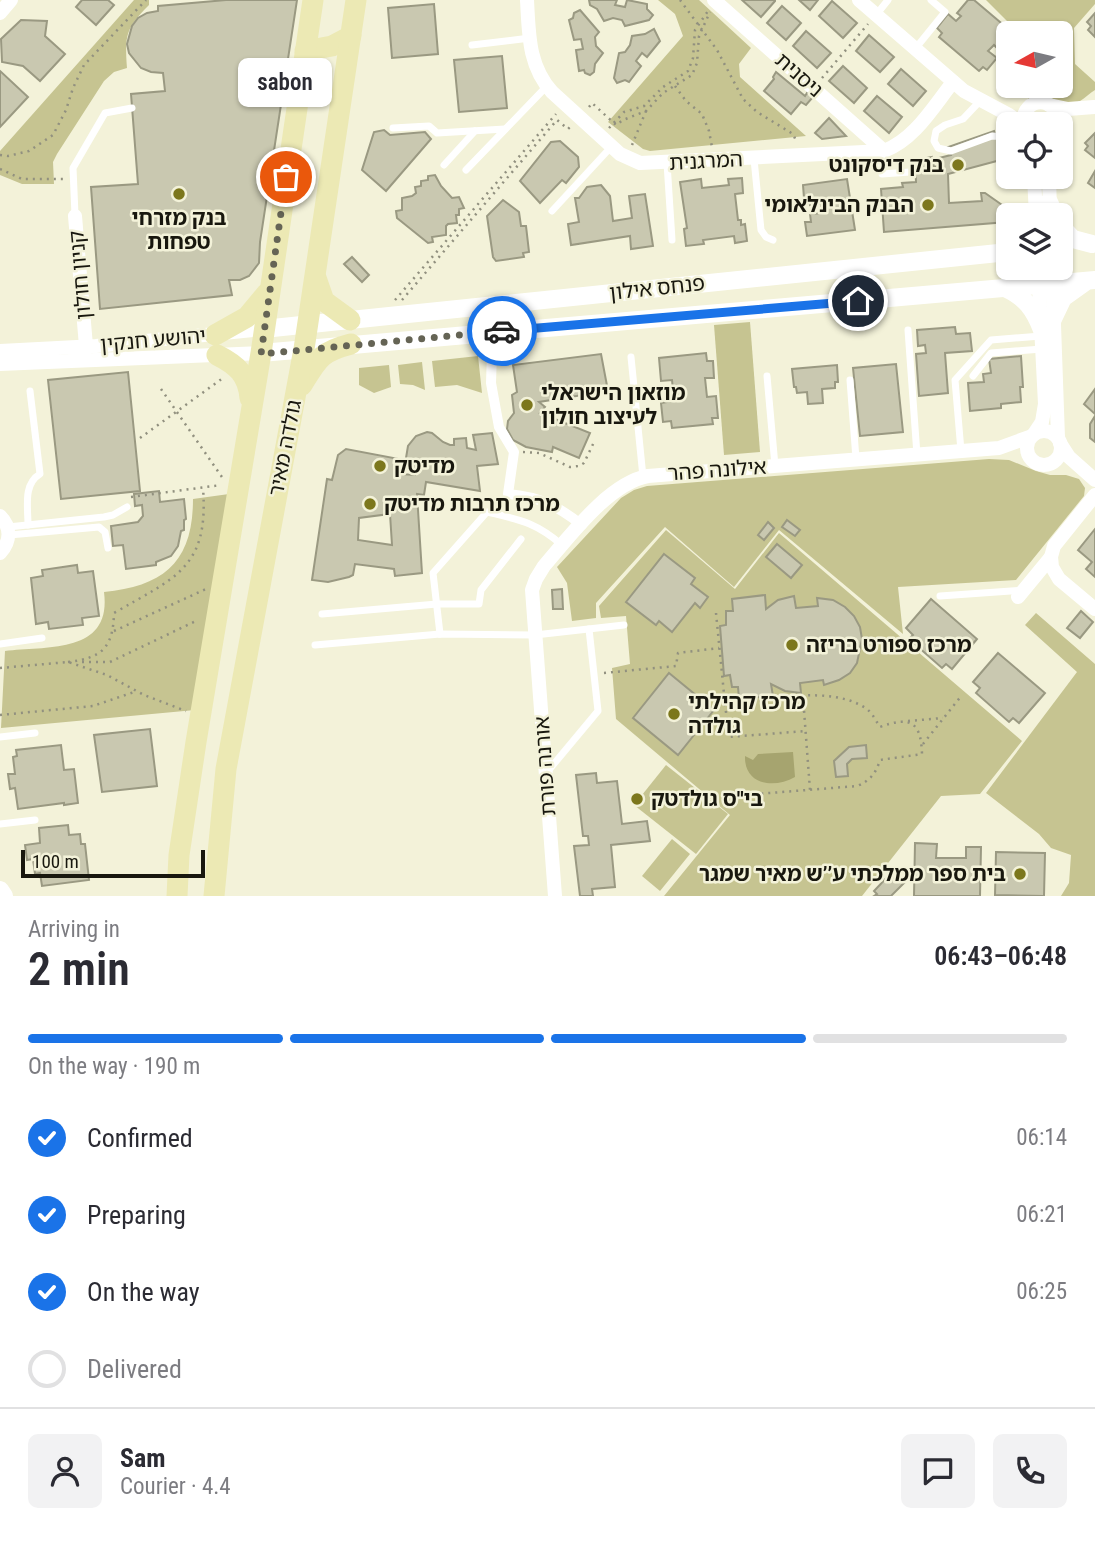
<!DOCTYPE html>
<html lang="en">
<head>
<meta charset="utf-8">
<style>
	body { margin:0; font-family:"Roboto Condensed","Noto Sans Hebrew",sans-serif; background:#f2f2f3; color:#2b2b33; height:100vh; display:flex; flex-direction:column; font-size:26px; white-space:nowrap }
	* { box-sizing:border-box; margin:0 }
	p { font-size:23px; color:#7c7c81 }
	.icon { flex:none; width:38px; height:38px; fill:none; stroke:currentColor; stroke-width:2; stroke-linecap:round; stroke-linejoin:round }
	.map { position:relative; height:896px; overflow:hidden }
	.drawer { display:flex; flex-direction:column; background:#fff; flex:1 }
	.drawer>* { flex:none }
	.needle { width:46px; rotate:262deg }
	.buttons { position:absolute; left:996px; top:21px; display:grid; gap:14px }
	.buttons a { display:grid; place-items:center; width:77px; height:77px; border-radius:10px; background:#fff; box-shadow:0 2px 5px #0004; font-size:35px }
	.scale { position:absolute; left:21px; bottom:18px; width:184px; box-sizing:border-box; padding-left:7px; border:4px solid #18170e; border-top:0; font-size:19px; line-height:24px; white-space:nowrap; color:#18170e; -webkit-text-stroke:5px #f3f2d9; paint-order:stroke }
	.pin { position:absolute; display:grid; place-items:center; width:60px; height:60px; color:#fff; margin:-30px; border:4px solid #fff; border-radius:50%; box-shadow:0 2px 7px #0007 }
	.courier { position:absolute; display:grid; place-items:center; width:70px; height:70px; margin:-35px; border:5px solid #1a73e8; border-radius:50%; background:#fff; color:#222; box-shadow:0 2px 9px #0007 }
	.bubble { position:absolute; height:49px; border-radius:10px; background:#fff; box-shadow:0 2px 5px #0004; font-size:23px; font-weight:600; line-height:49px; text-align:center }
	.overview em { font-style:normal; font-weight:600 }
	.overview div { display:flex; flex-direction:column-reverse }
	.overview { display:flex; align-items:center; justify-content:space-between; height:119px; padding:0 28px }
	h1 { font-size:46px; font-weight:600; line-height:52px }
	.bar { display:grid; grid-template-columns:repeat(4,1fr); gap:10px 7px; align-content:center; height:84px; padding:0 28px }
	.bar i { height:9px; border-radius:5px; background:#e1e1e2 }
	.bar .active { background:#1a73e8 }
	.bar p { grid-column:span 4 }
	.line { display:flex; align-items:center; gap:18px; padding:0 28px; border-top:2px solid #e1e1e2 }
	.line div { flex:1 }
	.round { display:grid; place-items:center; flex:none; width:74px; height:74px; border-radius:10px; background:#f2f2f3 }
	ol { padding:0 28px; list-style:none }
	li { display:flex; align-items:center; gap:21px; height:77px }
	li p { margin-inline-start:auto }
	li .icon { padding:7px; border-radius:50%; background:#1a73e8; color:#fff; stroke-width:4 }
	li:last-child { color:#7c7c81 }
	li i { width:38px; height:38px; border:4px solid #e1e1e2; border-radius:50% }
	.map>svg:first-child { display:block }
	.green { fill:#c6c491 }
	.water { fill:#a6a46f }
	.building { fill:#c9c8b0; stroke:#9a9982; stroke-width:2; fill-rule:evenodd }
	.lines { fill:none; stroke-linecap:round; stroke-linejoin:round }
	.path { stroke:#91907f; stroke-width:2.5; stroke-dasharray:2 5; stroke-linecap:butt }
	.service { stroke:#fff; stroke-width:7 }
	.pedestrian { stroke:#fff; stroke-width:10 }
	.minor { stroke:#fff; stroke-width:14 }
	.tertiary { stroke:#fff; stroke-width:18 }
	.secondary { stroke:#ece9b4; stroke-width:21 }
	.done { stroke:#656455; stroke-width:7; stroke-dasharray:0 12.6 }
	.route { stroke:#1a73e8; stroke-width:9 }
	.poi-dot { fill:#7c771c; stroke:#f3f2d9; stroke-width:2.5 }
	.labels { text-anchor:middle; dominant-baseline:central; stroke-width:5; stroke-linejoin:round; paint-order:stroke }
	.street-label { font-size:21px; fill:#18170e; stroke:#f3f2d9 }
	.poi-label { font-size:21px; font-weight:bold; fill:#18170e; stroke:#f3f2d9; text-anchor:start }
</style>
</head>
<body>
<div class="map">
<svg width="1095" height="896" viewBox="0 0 1095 896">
	<rect width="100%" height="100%" fill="#f3f2d9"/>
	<!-- green -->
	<g class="green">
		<path d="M134 0H149V5C125 29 125 35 127 68L114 72 104 81 57 154 53 162 54 184H22L0 175V151Z"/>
		<polygon points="658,0 699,0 751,48 739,64 740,77 806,136 650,151 643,149 608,122 683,36 675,14"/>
		<path d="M986 0H1095V4L1074 28 1075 64 1095 82V90C1090 93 1085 98 1080 101 1064 108 1045 94 1028 99L1034 86H1060V33H1019Z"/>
		<polygon points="750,322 760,452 724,455 714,325"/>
		<polygon points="478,356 482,393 457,385 435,387 432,361"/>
		<polygon points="422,362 425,390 413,385 400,384 398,365"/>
		<polygon points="389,365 391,387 374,393 359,385 359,368"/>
		<polygon points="989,459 1009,460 1036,471 1050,475 1066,475 1079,479 1085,488 1084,496 1016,580 898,587 903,634 779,530 734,587 665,527 596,603 596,618 572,621 567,583 557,567 621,498 634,490 647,486"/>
		<path d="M229 494 195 710 1 728 5 651C48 646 112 654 104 592 164 586 193 562 193 499Z"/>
		<polygon points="666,530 735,589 779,533 1022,741 980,794 941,796 862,896 664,896 730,815 616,719 612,668 630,664 626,616 601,618 599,606"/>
		<polygon points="1036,613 1095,664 1095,896 1061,896 1069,883 1071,855 1051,848 1039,834 986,793 1077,672 1025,625"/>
		<polygon points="666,765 728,814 696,854 634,805"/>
		<polygon points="672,839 690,854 660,891 642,876"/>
	</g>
	<!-- water -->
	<path class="water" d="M793 752 795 777C774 789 744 785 745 756L753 760 758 754Z"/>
	<!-- building -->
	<g class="building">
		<polygon points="82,0 108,0 114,5 96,25 76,7"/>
		<polygon points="226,0 297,0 260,242 259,263 249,276 240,280 229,280 232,295 100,309 91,187 138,184 131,94 165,91 163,73 151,72 141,68 129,53 127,44 132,26 138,18 147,13 158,11 158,6"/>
		<polygon points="589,0 617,0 615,5 625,7 627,0 647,4 647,9 653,15 649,20 625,26 622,20 613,18 604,21 597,9 590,5"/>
		<polygon points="742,0 775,0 775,1 761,17"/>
		<polygon points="799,0 818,0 810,10"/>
		<polygon points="968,0 974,0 1013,33 1008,33 1008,39 999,50 994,45 988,51 997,58 987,70 983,67 979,71 939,37 942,33 937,28 948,14 956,21 961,16 957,13"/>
		<polygon points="832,1 857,23 843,38 819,16"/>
		<polygon points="434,4 438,54 392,58 388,8"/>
		<polygon points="782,6 801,23 786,40 767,23"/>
		<polygon points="580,10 599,32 595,37 596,46 603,53 595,64 594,72 590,75 585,73 584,70 579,71 576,50 583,49 581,39 574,40 569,20 573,18 574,13"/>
		<polygon points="1095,13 1095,37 1088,30 1091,26 1087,22"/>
		<polygon points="21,20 47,21 45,36 65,54 40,81 23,66 2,62 1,39"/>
		<polygon points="654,29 660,41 647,57 642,53 636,61 641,66 629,82 625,80 617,83 614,78 619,53 625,52 630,45 632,36 645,34"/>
		<polygon points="806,31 831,53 817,68 793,46"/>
		<polygon points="869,35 894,57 880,72 856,51"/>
		<polygon points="502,56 507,108 459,112 454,60"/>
		<polygon points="843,66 867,88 854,103 829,81"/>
		<polygon points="901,69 926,91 913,106 888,84"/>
		<polygon points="0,71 28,97 0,127"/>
		<polygon points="776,72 805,96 807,93 813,97 806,105 801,102 791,114 764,91 774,79 773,77"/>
		<polygon points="877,96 902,117 889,133 864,111"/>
		<polygon points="829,118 846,136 822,139 815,133"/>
		<polygon points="384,130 390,135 425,132 431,139 386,191 362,170 374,132"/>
		<polygon points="994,131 995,135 1000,133 1008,158 948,174 949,203 982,201 981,193 985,193 1005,207 1007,222 884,232 881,189 903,187 902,183 916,182 915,160 932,157 934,167 941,165 939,158 951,155 948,147"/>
		<polygon points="1095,133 1095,158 1085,150 1088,146 1085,143"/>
		<polygon points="560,141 578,157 579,167 566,183 562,180 540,203 520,181 551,142"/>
		<polygon points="1095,171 1095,188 1088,183"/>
		<polygon points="435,175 441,186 452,198 459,197 464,208 459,209 459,215 456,215 457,223 448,224 446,226 446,235 432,237 433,242 428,243 397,218 396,211 402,210 402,198 412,196 416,193 415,187 421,186 421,181 428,180 428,176"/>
		<polygon points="742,178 743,193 735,194 738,220 741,220 741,225 745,224 747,241 735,243 734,236 703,240 704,244 686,246 684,229 687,228 680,182 701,179 702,188 729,185 728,179"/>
		<polygon points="847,179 855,230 807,236 805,222 811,222 810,214 822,213 821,203 810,205 809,198 804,198 803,185"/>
		<polygon points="601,185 610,196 613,221 632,218 629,196 645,194 653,246 631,249 630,236 571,245 568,224 579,222 575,198 579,198 587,187"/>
		<polygon points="503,200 519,212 521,226 526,226 529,252 523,253 524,257 496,261 493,257 487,216"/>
		<polygon points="352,257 369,275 362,282 344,264"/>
		<polygon points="955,327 956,334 970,333 972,351 945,353 948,393 919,396 916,354 926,353 925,345 918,346 917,330"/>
		<polygon points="706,353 707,361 713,361 714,378 705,378 707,397 716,396 718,418 712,418 713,424 672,428 671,421 663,422 661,403 674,401 672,380 661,381 659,358"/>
		<polygon points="601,354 608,391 539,402 545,407 540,413 590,433 579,458 553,447 552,452 526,447 513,440 507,429 508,421 514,413 512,395 517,392 513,365"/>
		<polygon points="1021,356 1023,387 1020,387 1021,402 1001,404 1001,408 970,411 968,383 984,382 983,374 991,373 989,359"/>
		<polygon points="896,364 903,432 860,436 853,368"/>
		<polygon points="837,365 838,382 835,382 835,388 822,389 823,403 808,404 807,392 797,393 796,387 794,387 792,369"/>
		<polygon points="128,372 140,491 61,499 48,380"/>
		<polygon points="1095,389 1095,414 1084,404"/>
		<polygon points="1095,416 1095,442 1090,438 1090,424"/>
		<path d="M427 432 432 433 443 442 450 445H454V439L466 438 467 448 476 450 473 435 492 433 498 464 477 466 480 491 426 482 424 495 417 494 422 573 395 576 394 569 355 564 353 575 349 577 328 582 312 580 327 479 332 480 338 455 346 449 399 459 401 474 415 475V469L406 458 408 446 416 436ZM390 514 392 545 358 540 359 518Z"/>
		<polygon points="159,491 160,502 184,499 186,519 184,520 184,530 181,531 178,546 171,556 156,562 156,565 126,569 123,545 113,546 111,526 138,522 143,516 142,505 135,506 134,494"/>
		<polygon points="787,520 800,530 795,536 782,527"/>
		<polygon points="768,522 774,528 764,540 758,535"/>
		<polygon points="1095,529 1095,577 1086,569 1092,562 1078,550"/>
		<polygon points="777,544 802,565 791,578 766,557"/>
		<polygon points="664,554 695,578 691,584 708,597 700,608 695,603 672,632 659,621 656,625 626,602"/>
		<polygon points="77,565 78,573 93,571 99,616 82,618 83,625 49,629 48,622 36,624 31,578 43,576 42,570"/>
		<polygon points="562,589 563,609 553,609 552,590"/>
		<polygon points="765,595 766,609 778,600 794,596 796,608 818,606 817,598 833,600 845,607 854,616 860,627 862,639 857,663 850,673 839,680 824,685 823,680 800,683 801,693 785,691 771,684 773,696 739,699 738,687 732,687 730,675 724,676 720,626 726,625 726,611 733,611 732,599"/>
		<polygon points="931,599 977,639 952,669 946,664 942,668 909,639 913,635 906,628"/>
		<polygon points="1081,611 1093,622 1080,638 1067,628"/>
		<polygon points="998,653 1045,693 1019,723 1013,718 1009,722 976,693 980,688 973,682"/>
		<polygon points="669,673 714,710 678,755 633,718"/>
		<polygon points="150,729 157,786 102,792 94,735"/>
		<polygon points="61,745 64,770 74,769 78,803 64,805 64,803 18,809 15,788 10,789 8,774 15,774 13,757 17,756 16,750"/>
		<polygon points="866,745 867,758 852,759 847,764 848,776 836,777 834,761 849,747"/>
		<polygon points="596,773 597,783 617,781 622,824 647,821 650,841 611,845 615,887 592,889 593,896 580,896 574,846 589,845 588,836 583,836 576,775"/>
		<polygon points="68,825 69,835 80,834 81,844 85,844 89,880 42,886 40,873 35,874 33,859 27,860 25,845 40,843 39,828"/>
		<polygon points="915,843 937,844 936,858 966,858 966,847 981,847 980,896 914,896"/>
		<polygon points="996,852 1045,853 1044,896 995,895"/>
		<polygon points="892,872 904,883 891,896 874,896 877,894 874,891"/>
	</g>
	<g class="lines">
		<!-- path -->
		<g class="path">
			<polyline points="680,0 717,50 743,99 757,112 793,134 797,143"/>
			<polyline points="822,78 868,24"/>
			<polyline points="675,86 686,101 702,114 709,131 712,147"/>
			<polyline points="589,107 592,103 616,125 623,120 646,111 663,93 692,75 697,63 699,36 710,12"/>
			<polyline points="609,128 624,112 644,106 663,87 688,71 693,58 695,30 708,11"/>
			<polyline points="632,145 646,111 644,106"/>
			<polyline points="0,155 8,156 29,151 53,135 66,110 73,88 84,65 146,0"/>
			<polyline points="0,169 22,179 63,179"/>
			<polyline points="395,300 556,114"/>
			<polyline points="402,300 557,120 568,129 570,127"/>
			<polyline points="161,389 224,480"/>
			<polyline points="140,438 223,378"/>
			<polyline points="523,452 539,453 570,467 579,466 584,463 595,440"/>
			<polyline points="131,497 221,485"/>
			<path d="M716 613 725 704C766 700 831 684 867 709 873 714 876 721 880 727 910 716 921 721 922 754L880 760C876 773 870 781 857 786L757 794"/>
			<polyline points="114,631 206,589"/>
			<path d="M68 662C103 658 113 647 114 613 176 577 209 568 203 488"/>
			<polyline points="82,662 110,662 198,620"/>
			<polyline points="0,668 68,662 107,675 144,695 186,711"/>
			<polyline points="604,673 676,666 678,653 719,648"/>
			<polyline points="803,697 810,790"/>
			<polyline points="725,704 729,737 806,731"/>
			<polyline points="0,715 93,706 137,691"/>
			<polyline points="908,721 943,718"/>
			<polyline points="923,744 962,695"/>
		</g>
		<!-- service -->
		<g class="service">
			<polyline points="876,15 888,0"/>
			<polyline points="472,45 530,38"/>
			<polyline points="915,49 945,12 931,0"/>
			<polyline points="980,101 963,119 945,125 936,131 934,141 938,148 951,151 992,136 1008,137"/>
			<polyline points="393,128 429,126 437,133 505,129"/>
			<polyline points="879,152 882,174 910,172"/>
			<polyline points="754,159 761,230 766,237 773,240"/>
			<polyline points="667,163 672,240"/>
			<polyline points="444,165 475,131"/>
			<polyline points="466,170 547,86"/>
			<polyline points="552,211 612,146"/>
			<polyline points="75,215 73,168 105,113 132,108"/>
			<polyline points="908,330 917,455"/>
			<polyline points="631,357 643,477"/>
			<polyline points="767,376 775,466"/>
			<polyline points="973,376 991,353 1042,349"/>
			<polyline points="850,380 856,459"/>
			<polyline points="961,451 955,380 991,340 1041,336"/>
			<path d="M28 525C28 507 23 484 40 474L30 391"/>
			<polyline points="8,527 104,517 113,515 127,507"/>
			<polyline points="9,535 99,527 105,532 108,548"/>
			<polyline points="940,596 1024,590"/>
			<polyline points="322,614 437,604 479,604 481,590 521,539"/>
			<path d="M440 634 433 573 487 512C520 520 535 522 562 545"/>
			<polyline points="0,644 42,638"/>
			<polyline points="315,645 440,634 535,635 624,625"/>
			<polyline points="0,737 35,733"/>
			<polyline points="548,771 598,711 589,629"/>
			<polyline points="0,824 35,820"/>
		</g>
		<!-- pedestrian -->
		<path class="pedestrian" d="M499 332 492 353 491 383 499 427 514 452 508 494C540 497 556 505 582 525"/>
		<!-- minor -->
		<g class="minor">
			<path d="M527 0C529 34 528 65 552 92L620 154 640 163 884 151C915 139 933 107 953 82"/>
			<polyline points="714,0 884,151"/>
			<polyline points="859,0 964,91 1009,115 1022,124"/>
			<polyline points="0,13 11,0"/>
			<polyline points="1049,105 1068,109 1094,107"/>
			<path d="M1023 124C1022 95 1059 95 1058 124"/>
			<polyline points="1034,177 1036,215"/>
			<polyline points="1049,177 1050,210"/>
			<polyline points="75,216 86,346 84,354"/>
			<polyline points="1052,268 1058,438"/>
			<polyline points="0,351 96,346 263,329"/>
			<polyline points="0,364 261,353"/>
			<circle cx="1044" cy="448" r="17"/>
			<polyline points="1034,434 1042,422 1045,404 1038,268"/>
			<polyline points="1060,443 1069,457 1095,480"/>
			<polyline points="1095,495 1054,546 1051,557 1052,567 1059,579 1095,609"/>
			<path d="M0 516C11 527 11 541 0 553"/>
			<polyline points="1018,597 1051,557"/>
			<path d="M555 896 532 590 536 579 544 566C570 536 609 483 648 476L999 448 1032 436"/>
		</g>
		<!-- tertiary -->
		<g class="tertiary">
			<polyline points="1049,202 1055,215"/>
			<polyline points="1060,225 1073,239 1092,244"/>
			<path d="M1005 288C1025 297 1034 309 1042 330"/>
			<polyline points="1053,319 1063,298 1084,283"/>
			<polyline points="263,329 1008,252"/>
			<polyline points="261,353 1095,280"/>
			<polyline points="0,890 4,896"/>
		</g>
		<!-- secondary -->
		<g class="secondary">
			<polyline points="305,51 332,46 351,36"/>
			<polyline points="316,278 324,301 350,320"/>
			<polyline points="215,335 247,317 267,293"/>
			<path d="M217 355C237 365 248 375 250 398"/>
			<path d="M302 385C318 359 320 352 351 344"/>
			<polyline points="177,896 179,855 196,742 261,353 313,0"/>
			<polyline points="214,896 226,769 304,349 356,0"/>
		</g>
	</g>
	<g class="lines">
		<!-- done -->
		<polyline class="done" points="286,177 261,354 502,331"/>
		<!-- route -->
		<polyline class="route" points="502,331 858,301"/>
	</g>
	<!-- markers -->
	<g class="poi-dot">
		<circle cx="958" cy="165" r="7"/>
		<circle cx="179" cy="194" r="7"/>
		<circle cx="928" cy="205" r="7"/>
		<circle cx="527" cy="405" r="7"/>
		<circle cx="380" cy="466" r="7"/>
		<circle cx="370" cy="504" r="7"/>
		<circle cx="792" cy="645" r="7"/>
		<circle cx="674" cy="714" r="7"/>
		<circle cx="637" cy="799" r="7"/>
		<circle cx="1020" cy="874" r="7"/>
	</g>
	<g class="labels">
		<!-- street labels -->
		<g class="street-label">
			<text transform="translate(799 75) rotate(41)">ניסנית</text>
			<text transform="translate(706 161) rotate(-3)">המרגנית</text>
			<text transform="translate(80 275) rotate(-95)">קניון חולון</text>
			<text transform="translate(657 288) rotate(-6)">פנחס אילון</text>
			<text transform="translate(153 340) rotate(-5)">יהושע חנקין</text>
			<text transform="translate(285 448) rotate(-79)">גולדה מאיר</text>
			<text transform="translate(717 470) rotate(-4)">אילונה פהר</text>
			<text transform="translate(545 766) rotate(-94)">אורנה פורת</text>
		</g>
		<!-- poi labels -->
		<g class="poi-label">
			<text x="944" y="165" text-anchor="end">בנק דיסקונט</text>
			<text x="914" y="205" text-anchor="end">הבנק הבינלאומי</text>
			<text x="179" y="218" text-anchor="middle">בנק מזרחי<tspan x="179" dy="24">טפחות</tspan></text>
			<text x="541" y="393">מוזאון הישראלי<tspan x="541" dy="24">לעיצוב חולון</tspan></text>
			<text x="394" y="466">מדיטק</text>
			<text x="384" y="504">מרכז תרבות מדיטק</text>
			<text x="806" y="645">מרכז ספורט בריזה</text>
			<text x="688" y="702">מרכז קהילתי<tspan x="688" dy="24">גולדה</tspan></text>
			<text x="651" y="799">בי''ס גולדטק</text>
			<text x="1006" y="874" text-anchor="end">בית ספר ממלכתי ע’’ש מאיר שמגר</text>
		</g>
	</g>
</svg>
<div class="buttons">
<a><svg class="needle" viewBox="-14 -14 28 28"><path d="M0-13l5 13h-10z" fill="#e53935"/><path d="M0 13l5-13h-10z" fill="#7c7c81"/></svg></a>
<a><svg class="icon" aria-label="locate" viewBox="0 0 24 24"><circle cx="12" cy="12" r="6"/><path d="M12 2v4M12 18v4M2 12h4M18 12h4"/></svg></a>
<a><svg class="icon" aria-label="layers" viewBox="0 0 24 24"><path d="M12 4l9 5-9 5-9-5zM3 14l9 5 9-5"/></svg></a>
</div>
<div class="scale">100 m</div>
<div class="pin" style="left:286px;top:177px;background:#ea580c"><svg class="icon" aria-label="bag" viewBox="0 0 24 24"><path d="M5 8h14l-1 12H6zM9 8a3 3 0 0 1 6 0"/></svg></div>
<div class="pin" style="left:858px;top:301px;background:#1f2937"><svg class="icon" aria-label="home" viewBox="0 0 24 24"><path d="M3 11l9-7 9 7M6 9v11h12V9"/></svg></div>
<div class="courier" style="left:502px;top:331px"><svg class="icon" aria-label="car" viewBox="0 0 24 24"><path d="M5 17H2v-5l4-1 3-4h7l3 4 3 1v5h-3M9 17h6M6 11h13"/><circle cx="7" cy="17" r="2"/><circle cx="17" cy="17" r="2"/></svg></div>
<div class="bubble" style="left:238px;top:58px;width:94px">sabon</div>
</div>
<section class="drawer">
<div class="overview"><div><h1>2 min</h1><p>Arriving in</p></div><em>06:43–06:48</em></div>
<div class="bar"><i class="active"></i><i class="active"></i><i class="active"></i><i></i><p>On the way · 190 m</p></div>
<ol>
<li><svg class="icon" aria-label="check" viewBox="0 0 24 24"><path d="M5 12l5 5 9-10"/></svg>Confirmed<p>06:14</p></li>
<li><svg class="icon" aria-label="check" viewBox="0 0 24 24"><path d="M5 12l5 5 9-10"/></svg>Preparing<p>06:21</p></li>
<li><svg class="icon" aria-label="check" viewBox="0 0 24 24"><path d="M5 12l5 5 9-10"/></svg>On the way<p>06:25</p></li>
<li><i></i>Delivered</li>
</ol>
<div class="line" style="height:126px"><a class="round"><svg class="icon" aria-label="person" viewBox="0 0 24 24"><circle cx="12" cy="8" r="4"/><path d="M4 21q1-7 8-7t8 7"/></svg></a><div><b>Sam</b><p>Courier · 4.4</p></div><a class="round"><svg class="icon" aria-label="chat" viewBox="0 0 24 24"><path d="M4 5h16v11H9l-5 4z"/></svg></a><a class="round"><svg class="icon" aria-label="phone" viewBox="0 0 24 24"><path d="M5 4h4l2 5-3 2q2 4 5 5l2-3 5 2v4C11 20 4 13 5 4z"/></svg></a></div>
</section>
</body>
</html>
